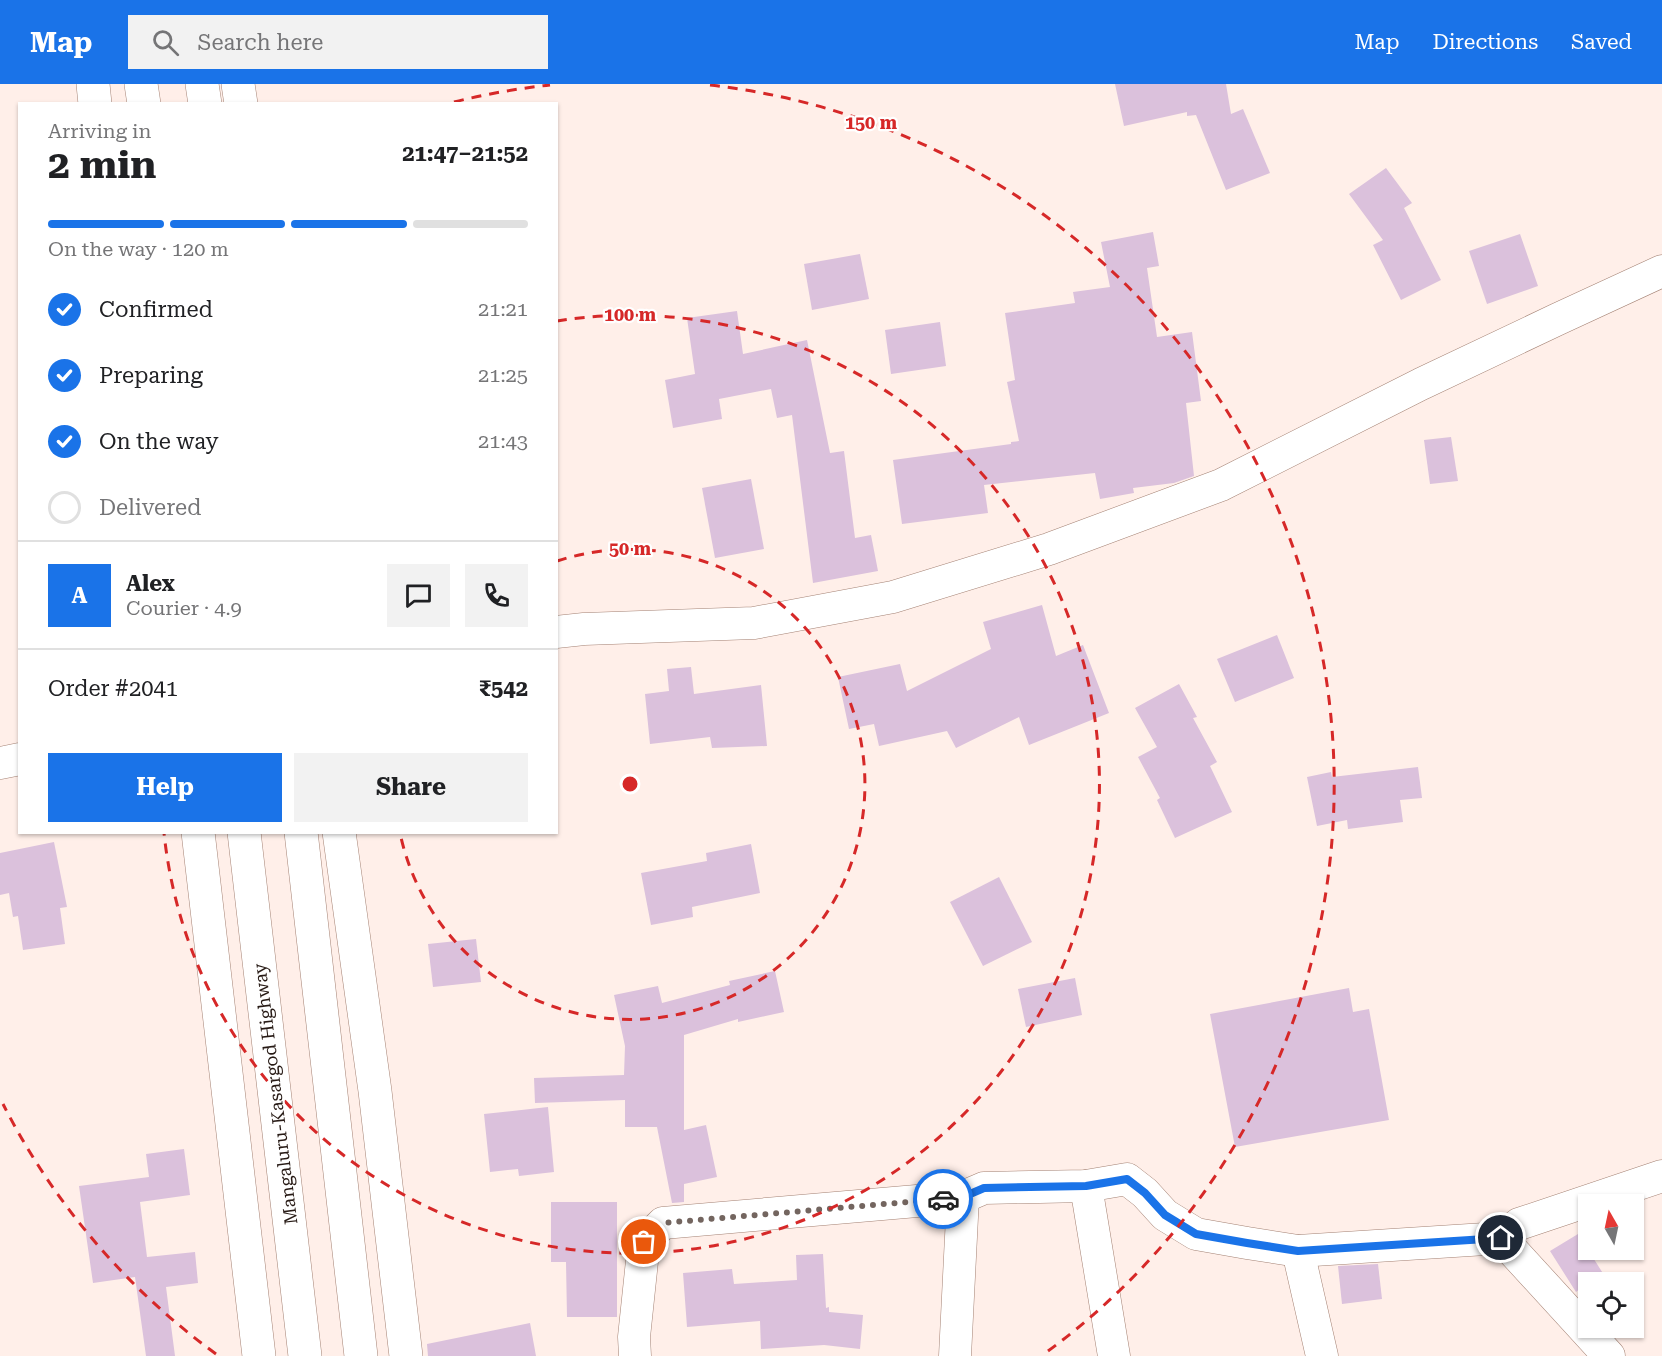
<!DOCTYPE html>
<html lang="en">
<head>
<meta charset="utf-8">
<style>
	body { margin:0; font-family:"Roboto Serif",serif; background:#f2f2f2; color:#202124; height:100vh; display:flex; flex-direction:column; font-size:22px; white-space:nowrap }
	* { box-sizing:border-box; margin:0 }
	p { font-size:20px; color:#757577 }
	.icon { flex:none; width:33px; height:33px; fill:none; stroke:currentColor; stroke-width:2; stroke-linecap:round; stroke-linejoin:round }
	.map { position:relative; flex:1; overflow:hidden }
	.drawer { position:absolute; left:18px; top:18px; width:540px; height:732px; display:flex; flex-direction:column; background:#fff; border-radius:0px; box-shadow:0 2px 4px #0004 }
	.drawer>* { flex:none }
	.needle { width:39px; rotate:351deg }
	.fabs { position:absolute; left:1578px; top:1110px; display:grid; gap:12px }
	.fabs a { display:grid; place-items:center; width:66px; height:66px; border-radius:0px; background:#fff; box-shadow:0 2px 4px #0004; font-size:30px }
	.pin { position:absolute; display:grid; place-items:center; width:51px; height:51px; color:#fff; margin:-26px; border:3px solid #fff; border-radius:50%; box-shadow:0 2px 6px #0007 }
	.courier { position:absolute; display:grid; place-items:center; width:60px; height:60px; margin:-30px; border:4px solid #1a73e8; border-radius:50%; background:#fff; color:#222; box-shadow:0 2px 8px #0007 }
	.headline em { font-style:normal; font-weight:700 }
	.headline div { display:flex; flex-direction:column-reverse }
	.headline { display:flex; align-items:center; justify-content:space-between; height:102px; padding:0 30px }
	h1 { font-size:39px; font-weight:700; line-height:45px }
	.bar { display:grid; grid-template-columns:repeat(4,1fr); gap:9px 6px; align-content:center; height:72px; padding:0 30px }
	.bar i { height:8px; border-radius:4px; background:#e0e0e0 }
	.bar .selected { background:#1a73e8 }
	.bar p { grid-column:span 4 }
	.line { display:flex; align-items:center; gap:15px; padding:0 30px; border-top:2px solid #e0e0e0 }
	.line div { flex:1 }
	.round { display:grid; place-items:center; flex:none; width:63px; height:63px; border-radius:0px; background:#f2f2f2 }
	ol { padding:0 30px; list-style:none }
	li { display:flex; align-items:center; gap:18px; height:66px }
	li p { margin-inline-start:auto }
	li .icon { padding:6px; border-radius:50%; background:#1a73e8; color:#fff; stroke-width:4 }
	li:last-child { color:#757577 }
	li i { width:33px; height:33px; border:3px solid #e0e0e0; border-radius:50% }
	.action { display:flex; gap:12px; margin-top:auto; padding:12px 30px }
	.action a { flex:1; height:69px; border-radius:0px; background:#1a73e8; color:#fff; font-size:24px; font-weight:700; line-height:69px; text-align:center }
	.action a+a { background:#f2f2f2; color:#202124 }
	header { display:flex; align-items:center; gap:36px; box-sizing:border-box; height:84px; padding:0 30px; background:#1a73e8; color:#fff }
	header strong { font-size:28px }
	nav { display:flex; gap:33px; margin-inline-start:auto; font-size:21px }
	.search { width:420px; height:54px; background:#f2f2f2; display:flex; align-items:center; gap:15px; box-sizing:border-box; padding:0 21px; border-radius:0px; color:#757577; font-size:22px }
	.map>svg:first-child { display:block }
	.building { fill:#dbc1dc }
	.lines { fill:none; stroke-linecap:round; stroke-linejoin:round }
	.street-casing { stroke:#a48274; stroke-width:33 }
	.secondary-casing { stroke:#a48274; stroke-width:34 }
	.highway-casing { stroke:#a48274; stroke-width:34 }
	.street { stroke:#fff; stroke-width:32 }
	.secondary { stroke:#fff; stroke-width:33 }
	.highway { stroke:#fff; stroke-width:33 }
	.done { stroke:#73655f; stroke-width:6; stroke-dasharray:0 10.8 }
	.route { stroke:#1a73e8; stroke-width:8 }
	.ring { fill:none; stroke:#d62828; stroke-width:3; stroke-dasharray:10 8 }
	.labels { text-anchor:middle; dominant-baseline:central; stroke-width:4.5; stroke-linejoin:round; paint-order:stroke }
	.street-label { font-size:18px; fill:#271a15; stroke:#fff }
	.centre { fill:#d62828; stroke:#fff; stroke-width:3 }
	.ring-label { font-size:18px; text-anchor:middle; font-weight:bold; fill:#d62828; stroke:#fff; stroke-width:4.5; stroke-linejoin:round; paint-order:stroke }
</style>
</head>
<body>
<header>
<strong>Map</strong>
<div class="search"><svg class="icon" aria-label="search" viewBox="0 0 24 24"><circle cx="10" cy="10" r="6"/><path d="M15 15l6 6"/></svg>Search here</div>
<nav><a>Map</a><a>Directions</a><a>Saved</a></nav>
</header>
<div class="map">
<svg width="1662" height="1272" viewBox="0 0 1662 1272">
	<rect width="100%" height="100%" fill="#ffefe9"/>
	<!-- building -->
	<g class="building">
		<polygon points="1115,0 1226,0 1231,30 1243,25 1270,89 1226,106 1196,31 1187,32 1187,28 1124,42"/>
		<polygon points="1386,84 1412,119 1404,124 1441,196 1401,216 1373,161 1383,156 1349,110"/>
		<polygon points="1153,148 1159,182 1147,184 1157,253 1192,248 1201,317 1186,319 1194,392 1174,399 1133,404 1134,409 1100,415 1095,389 984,401 988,429 902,440 893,376 1011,360 1011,358 1019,357 1007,298 1015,296 1005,229 1075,219 1073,208 1110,203 1101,158"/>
		<polygon points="1520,150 1538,202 1487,220 1469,167"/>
		<polygon points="860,170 869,215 812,226 804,180"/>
		<polygon points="737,227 743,270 807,256 830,369 844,367 855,454 871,451 878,487 813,499 792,331 777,334 771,305 719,315 722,335 673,344 665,296 695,290 687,234"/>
		<polygon points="940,238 946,282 891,290 885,246"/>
		<polygon points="1451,353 1458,397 1430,400 1424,356"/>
		<polygon points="751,395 764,465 715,474 702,404"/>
		<polygon points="1042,521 1056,572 1083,561 1109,629 1029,661 1019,633 956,664 947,647 879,662 874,640 849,645 838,593 900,580 907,607 991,565 983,538"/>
		<polygon points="1277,551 1294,594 1235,618 1217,575"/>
		<polygon points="691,583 694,610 761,601 767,662 712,664 710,653 650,660 645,610 669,607 667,585"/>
		<polygon points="1179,600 1197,633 1193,634 1217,678 1210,682 1232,728 1175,754 1157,716 1160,714 1138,673 1157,663 1135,624"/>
		<polygon points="1418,683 1422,714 1400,716 1403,738 1348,745 1347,736 1317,742 1307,693 1331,688 1332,693"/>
		<polygon points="54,758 67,823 60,824 65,860 23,866 18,832 13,833 9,809 0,811 0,769"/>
		<polygon points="751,760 760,809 692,823 693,833 651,841 641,789 707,777 706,769"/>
		<polygon points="999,793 1032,858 983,882 950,818"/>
		<polygon points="476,855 481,898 433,903 428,860"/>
		<polygon points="775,887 784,928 738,938 738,935 684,951 684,1046 706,1041 717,1093 684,1100 684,1118 672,1119 657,1043 625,1043 625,1016 535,1019 534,994 624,991 625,962 614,911 658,902 662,919 730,901 729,897"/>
		<polygon points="1075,894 1082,931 1026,943 1018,905"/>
		<polygon points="1349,904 1353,928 1369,925 1389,1036 1235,1063 1210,930"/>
		<polygon points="548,1023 554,1088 519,1092 518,1085 490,1088 484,1030"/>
		<polygon points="184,1065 190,1111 140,1118 147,1173 195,1168 198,1199 166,1203 175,1272 146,1272 135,1193 93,1199 79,1102 149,1093 146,1070"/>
		<polygon points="551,1118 617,1118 617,1233 567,1233 566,1178 551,1178"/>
		<polygon points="1578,1150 1604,1191 1588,1198 1576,1208 1550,1167"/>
		<polygon points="823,1170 826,1224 829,1223 829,1228 863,1231 860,1265 824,1261 761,1265 760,1237 687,1243 683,1189 732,1185 734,1200 797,1196 796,1171"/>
		<polygon points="1378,1180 1382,1215 1342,1220 1338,1182"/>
		<polygon points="530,1239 536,1272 428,1272 427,1260"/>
	</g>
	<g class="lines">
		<defs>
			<g id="street">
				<polyline points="556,548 584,545 754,539 893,513 1049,465 1221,401 1421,300 1558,235 1662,187"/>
				<polyline points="0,679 20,675"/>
				<polyline points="1086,1102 1114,1272"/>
				<polyline points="1501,1154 1609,1272"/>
				<polyline points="1298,1167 1322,1272"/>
				<polyline points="635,1272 634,1253 644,1158 663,1139 963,1113 984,1104 1086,1102 1127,1095 1145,1109 1165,1131 1196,1150 1247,1159 1298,1167 1501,1154 1519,1140 1662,1092"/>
				<polyline points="955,1272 963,1113"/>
			</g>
			<g id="secondary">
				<polyline points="93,0 95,20"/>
				<polyline points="238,0 241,20"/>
				<polyline points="198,748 259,1272"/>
				<polyline points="339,748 375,1007 406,1272"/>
			</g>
			<g id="highway">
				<polyline points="141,0 144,20"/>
				<polyline points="202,0 205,20"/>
				<polyline points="244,748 305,1272"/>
				<polyline points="301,748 361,1272"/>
			</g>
		</defs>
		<!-- street casing -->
		<use href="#street" class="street-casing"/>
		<!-- secondary casing -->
		<use href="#secondary" class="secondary-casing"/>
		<!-- highway casing -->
		<use href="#highway" class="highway-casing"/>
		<!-- street -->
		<use href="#street" class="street"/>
		<!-- secondary -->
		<use href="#secondary" class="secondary"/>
		<!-- highway -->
		<use href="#highway" class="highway"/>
	</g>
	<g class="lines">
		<!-- done -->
		<polyline class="done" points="644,1158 663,1139 943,1115"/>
		<!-- route -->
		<polyline class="route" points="943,1115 963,1113 984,1104 1086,1102 1127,1095 1145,1109 1165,1131 1196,1150 1247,1159 1298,1167 1501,1154"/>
	</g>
	<!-- distance rings -->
	<g class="ring">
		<path d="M557 477A235 235 0 1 1 400 749"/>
		<path d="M557 237A469 469 0 1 1 164 749"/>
		<path d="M216 1270A704 704 0 0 1 3 1020M454 18A704 704 0 0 1 550 1M710 1A704 704 0 0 1 1044 1270"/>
	</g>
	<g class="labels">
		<!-- street labels -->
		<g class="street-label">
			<text transform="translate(275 1010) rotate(-97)">Mangaluru-Kasargod Highway</text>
		</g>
	</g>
	<circle cx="630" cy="700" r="9" class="centre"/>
	<g class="ring-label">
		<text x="871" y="45">150 m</text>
		<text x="630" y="237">100 m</text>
		<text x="630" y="471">50 m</text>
	</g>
</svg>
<div class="fabs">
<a><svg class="needle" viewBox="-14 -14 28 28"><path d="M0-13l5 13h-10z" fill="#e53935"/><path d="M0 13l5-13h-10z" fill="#757577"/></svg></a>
<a><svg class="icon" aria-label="locate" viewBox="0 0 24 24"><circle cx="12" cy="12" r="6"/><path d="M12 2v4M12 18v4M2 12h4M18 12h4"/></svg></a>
</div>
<div class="pin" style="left:644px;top:1158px;background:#ea580c"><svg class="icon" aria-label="bag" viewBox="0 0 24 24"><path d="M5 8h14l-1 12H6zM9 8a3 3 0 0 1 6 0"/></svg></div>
<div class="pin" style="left:1501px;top:1154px;background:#1f2937"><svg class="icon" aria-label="home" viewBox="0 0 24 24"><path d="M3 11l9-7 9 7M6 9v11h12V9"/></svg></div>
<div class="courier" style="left:943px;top:1115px"><svg class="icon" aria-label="car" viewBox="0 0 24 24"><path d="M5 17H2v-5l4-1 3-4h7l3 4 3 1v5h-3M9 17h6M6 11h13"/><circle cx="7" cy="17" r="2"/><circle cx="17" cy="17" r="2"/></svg></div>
<section class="drawer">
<div class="headline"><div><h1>2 min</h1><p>Arriving in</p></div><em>21:47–21:52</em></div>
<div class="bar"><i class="selected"></i><i class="selected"></i><i class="selected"></i><i></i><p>On the way · 120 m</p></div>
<ol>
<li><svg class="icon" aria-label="check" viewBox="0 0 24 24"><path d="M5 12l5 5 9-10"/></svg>Confirmed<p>21:21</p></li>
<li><svg class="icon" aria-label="check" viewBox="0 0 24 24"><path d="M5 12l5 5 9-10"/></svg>Preparing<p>21:25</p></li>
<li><svg class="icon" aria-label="check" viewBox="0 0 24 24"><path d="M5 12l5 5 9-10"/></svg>On the way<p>21:43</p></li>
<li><i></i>Delivered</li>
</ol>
<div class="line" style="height:108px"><b class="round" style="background:#1a73e8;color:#fff">A</b><div><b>Alex</b><p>Courier · 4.9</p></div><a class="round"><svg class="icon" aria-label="chat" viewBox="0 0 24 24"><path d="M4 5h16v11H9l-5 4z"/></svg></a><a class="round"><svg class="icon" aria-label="phone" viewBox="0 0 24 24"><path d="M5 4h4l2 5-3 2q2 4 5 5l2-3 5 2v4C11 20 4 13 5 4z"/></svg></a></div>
<div class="line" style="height:78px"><div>Order #2041</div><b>₹542</b></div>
<div class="action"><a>Help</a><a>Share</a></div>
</section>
</div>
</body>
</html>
